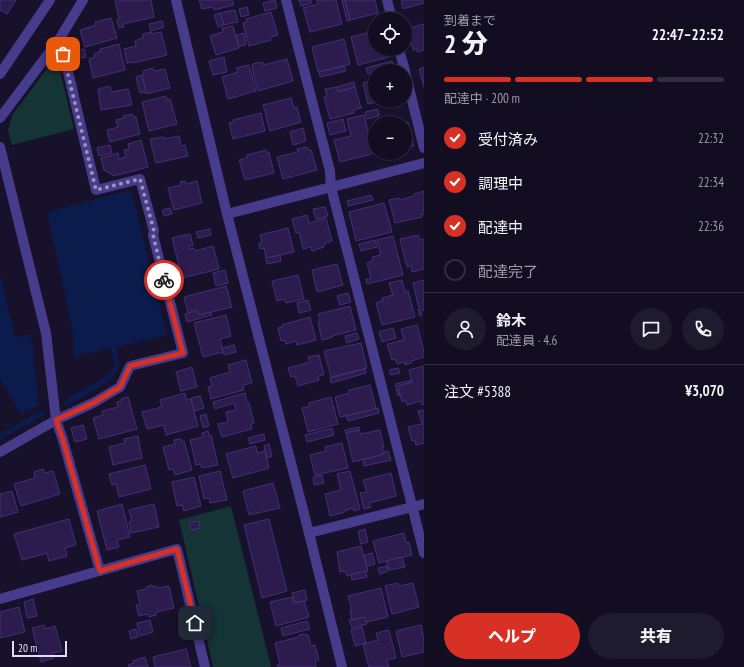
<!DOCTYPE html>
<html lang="ja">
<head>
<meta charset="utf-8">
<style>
	body { margin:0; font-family:"PT Sans Narrow","Noto Sans JP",sans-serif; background:#1f1b2e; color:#f1f3f6; height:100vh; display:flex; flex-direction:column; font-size:15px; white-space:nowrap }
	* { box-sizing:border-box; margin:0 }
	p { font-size:13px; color:#9c9ca5 }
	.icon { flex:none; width:22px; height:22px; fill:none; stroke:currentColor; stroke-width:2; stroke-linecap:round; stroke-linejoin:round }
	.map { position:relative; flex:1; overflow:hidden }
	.panel { display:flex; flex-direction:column; background:#120d21; width:320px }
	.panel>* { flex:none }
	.buttons { position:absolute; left:368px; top:12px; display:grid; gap:8px }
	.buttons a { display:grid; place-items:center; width:44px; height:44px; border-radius:50%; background:#120d21; box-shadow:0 1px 3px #0004,0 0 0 1px #312d3f; font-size:20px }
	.scale { position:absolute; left:12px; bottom:10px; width:55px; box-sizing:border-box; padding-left:4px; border:2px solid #e4dcff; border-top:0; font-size:11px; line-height:14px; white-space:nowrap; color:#e4dcff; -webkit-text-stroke:3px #18112c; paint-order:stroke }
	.pin { position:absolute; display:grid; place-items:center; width:34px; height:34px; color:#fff; margin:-17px; border-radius:8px; box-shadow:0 2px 6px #0006 }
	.courier { position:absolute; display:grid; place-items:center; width:40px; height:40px; margin:-20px; border:3px solid #d93025; border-radius:50%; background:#fff; color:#222; box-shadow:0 1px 5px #0007 }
	.headline em { font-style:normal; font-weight:800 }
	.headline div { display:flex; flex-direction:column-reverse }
	.headline { display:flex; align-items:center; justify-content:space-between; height:68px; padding:0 20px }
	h1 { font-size:26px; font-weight:800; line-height:30px }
	.bar { display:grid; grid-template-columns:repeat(4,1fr); gap:6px 4px; align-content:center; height:48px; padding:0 20px }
	.bar i { height:5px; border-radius:3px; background:#312d3f }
	.bar .selected { background:#d93025 }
	.bar p { grid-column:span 4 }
	.line { display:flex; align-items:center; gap:10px; padding:0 20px; border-top:1px solid #312d3f }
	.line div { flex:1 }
	.round { display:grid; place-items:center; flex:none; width:42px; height:42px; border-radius:21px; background:#1f1b2e }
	ol { padding:0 20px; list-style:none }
	li { display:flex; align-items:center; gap:12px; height:44px }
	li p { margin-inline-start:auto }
	li .icon { padding:4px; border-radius:50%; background:#d93025; color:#fff; stroke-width:4 }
	li:last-child { color:#9c9ca5 }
	li i { width:22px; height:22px; border:2px solid #312d3f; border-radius:50% }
	.primary-button { display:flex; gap:8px; margin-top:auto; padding:8px 20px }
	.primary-button a { flex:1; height:46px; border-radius:24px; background:#d93025; color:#fff; font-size:16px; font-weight:800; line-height:46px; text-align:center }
	.primary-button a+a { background:#1f1b2e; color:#f1f3f6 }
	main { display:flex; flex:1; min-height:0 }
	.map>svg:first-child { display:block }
	.green { fill:#143436 }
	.water { fill:#0a1b4c }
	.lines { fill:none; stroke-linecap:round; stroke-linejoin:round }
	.stream { stroke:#0a1b4c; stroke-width:5.5 }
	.building { fill:#2b1c4d; stroke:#452e7a }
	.minor { stroke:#473b8c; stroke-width:10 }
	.tertiary { stroke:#473b8c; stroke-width:10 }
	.done { stroke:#9d95b5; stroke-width:4; stroke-dasharray:0 7.2 }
	.route { stroke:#d93025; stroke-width:5 }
</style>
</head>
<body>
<main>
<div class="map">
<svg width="424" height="667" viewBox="0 0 424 667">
	<rect width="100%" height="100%" fill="#18112c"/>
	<!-- green -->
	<g class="green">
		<polygon points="52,62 59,67 74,129 12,145 8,130 13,114"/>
		<polygon points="231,506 271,667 213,667 179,520"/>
	</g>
	<!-- water -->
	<g class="water">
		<polygon points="127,191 132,193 167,335 74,357 72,328 47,212"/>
		<polygon points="0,274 15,337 31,334 39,405 21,415 0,378"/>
	</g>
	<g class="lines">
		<!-- stream -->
		<g class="stream">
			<polyline points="66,403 109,378 117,366 113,344"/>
			<polyline points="0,437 42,413"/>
		</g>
	</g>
	<!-- building -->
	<g class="building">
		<polygon points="0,0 16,0 7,14 0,10"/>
		<polygon points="115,0 151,0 154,17 123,24 124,27 119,28 117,20 119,19"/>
		<polygon points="199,0 232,0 234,5 214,10 213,7 202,9"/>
		<polygon points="275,0 277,8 265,11 263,3"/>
		<polygon points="299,0 311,0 312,3 301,6"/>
		<polygon points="317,0 336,0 342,24 310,32 303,8 318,4"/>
		<polygon points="342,0 345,0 350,20 347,21"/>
		<polygon points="345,0 375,0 378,13 350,20"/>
		<polygon points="401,0 424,0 424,3 403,9"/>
		<polygon points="247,7 249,15 241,17 239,9"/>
		<polygon points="235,10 238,22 224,25 220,13"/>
		<polygon points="271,12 278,35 270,37 271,40 249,46 243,23 247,22 246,19"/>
		<polygon points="220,13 224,25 218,27 214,15"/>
		<polygon points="111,18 117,38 85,47 80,30 96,25 95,22"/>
		<polygon points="162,21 164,27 151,31 149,24"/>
		<polygon points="424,24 424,50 417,52 417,49 413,50 412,44 410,45 409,40 411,40 409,28"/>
		<polygon points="233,26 239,48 216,55 210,36 223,32 222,28"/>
		<polygon points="374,31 375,34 375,49 387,49 389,57 358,65 351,37"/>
		<polygon points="151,32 151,34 161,32 167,55 133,63 132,62 127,63 124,49 136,46 135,41 143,38 143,34"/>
		<polygon points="244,33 246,45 239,46 236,35"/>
		<polygon points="344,39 350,64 318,72 312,47"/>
		<polygon points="119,44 125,70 93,78 89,59 95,57 94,54 100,52 100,49"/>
		<polygon points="84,49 86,57 74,59 72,52"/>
		<polygon points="224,57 227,72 213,75 209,61"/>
		<polygon points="287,59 293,81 258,91 252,68 253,68 252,64 263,62 263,65"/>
		<polygon points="392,61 394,68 375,71 375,72 368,74 366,68"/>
		<polygon points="249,65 256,91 228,99 222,77 238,72 236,68"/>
		<polygon points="344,66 346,71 320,77 319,72"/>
		<polygon points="424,67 424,87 419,69"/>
		<polygon points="153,68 154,71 165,69 170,88 146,94 142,75 144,74 143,71"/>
		<polygon points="142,75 146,92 140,93 136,77"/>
		<polygon points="375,80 375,101 392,101 378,105 377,102 368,104 363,83"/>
		<polygon points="354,82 355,87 338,92 337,87"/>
		<polygon points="110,86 111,92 128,89 132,105 101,110 98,89"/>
		<polygon points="337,87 338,92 355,87 361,108 354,110 354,113 330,119 324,97 327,96 325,89"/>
		<polygon points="166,96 167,100 170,99 177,124 149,131 142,102"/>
		<polygon points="291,98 294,108 297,107 301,122 270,131 263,105"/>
		<polygon points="378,109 379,116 367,119 365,112"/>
		<polygon points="261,113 265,131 233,139 229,123 234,122 233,120"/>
		<polygon points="132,114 133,117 136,117 140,134 110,142 107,130 118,127 116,120 124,118 123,116"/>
		<polygon points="364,115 369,135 367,136 372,154 340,162 334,140 351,136 347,119"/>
		<polygon points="343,119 346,131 330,135 327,123"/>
		<polygon points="408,122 414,146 405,148 405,123 403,123"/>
		<polygon points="303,128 306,141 293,145 290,132"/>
		<polygon points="179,136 181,146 185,145 188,156 156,163 150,139 164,137 164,139"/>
		<polygon points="141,140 148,167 114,176 104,170 101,158 118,153 119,159 126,157 124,150 129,149 128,144"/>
		<polygon points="110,145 112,153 99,156 97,148"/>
		<polygon points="307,147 308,150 311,150 317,170 283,179 277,157 298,152 297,149"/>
		<polygon points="266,150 267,153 269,152 274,173 245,180 239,160 247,158 247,155"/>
		<polygon points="185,181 186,184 197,181 202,203 174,210 168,188 181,185 180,182"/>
		<polygon points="424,191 424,214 421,215 422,217 395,223 389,200 399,198 400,200 414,196 414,194"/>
		<polygon points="371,195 373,200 348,206 347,201"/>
		<polygon points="384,203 392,232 356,241 349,212"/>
		<polygon points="325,207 328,216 316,219 313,209"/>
		<polygon points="170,208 172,214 164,216 162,210"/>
		<polygon points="307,215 309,223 326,218 332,241 324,244 324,247 312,251 311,247 303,249 299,232 296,233 292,219"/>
		<polygon points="288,228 294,252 266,258 264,248 260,249 259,243 262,243 260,235"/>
		<polygon points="210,229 211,235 198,238 196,232"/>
		<polygon points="190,234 193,245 189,246 190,249 194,248 195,251 213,246 219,269 182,278 172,238"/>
		<polygon points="418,235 420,240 424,239 424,269 412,272 411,266 407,267 400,239"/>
		<polygon points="393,236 403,275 367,284 366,279 371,279 367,263 373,261 372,257 381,255 377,240"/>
		<polygon points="375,240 377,247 361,251 359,244"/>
		<polygon points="280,255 281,261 267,264 266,258"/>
		<polygon points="337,264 343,285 317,292 312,270"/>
		<polygon points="225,270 228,283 216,286 213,273"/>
		<polygon points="298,275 304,299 286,303 285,299 277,301 272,281"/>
		<polygon points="402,280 405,292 408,291 415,317 382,325 376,303 383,301 382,298 393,295 389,283"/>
		<polygon points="424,280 424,310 420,311 422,315 420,316 418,309 419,309 413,283"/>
		<polygon points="226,286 232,307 199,315 197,310 188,313 184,297"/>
		<polygon points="348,293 351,302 340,305 337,296"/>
		<polygon points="308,300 311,310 299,313 297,303"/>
		<polygon points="350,306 356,330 332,336 333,337 322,340 318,322 320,321 318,314"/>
		<polygon points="197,310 199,315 211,312 212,315 187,322 185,314"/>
		<polygon points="226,315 231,336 220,339 223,352 203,357 194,323"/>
		<polygon points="310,317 316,340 297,345 296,341 286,344 285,340 281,341 278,328 283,327 282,325"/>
		<polygon points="417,325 424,352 424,357 411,361 411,363 405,365 405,362 397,364 395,359 392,360 387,344 404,340 401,329"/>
		<polygon points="393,328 396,338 382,342 379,332"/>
		<polygon points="357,333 359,339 347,343 345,336"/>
		<polygon points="361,343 367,368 331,377 324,351"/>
		<polygon points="234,345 236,352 224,355 222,348"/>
		<polygon points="319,355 324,375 318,376 319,380 298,386 295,376 291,377 288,368 310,362 308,357"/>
		<polygon points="246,360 252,383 243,385 244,390 211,399 208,387 212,386 210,378 230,372 228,365"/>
		<polygon points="424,366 424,404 422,405 421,401 407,405 406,400 402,402 398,386 412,382 409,370"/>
		<polygon points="192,367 197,387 181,391 176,372"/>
		<polygon points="398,368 400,373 391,375 389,370"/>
		<polygon points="365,369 366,373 331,383 330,378"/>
		<polygon points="412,380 412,382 398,386 400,395 398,396 395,384"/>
		<polygon points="370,385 376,409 340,417 335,397 349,393 349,390"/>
		<polygon points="185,393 186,400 191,399 198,426 166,435 164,425 147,429 142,412 162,407 160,400"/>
		<polygon points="245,393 247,403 249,403 254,423 251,424 252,429 222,437 218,424 228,422 226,412 236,410 234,403 215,409 213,402"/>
		<polygon points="200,396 204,408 194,411 191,398"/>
		<polygon points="128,397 137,429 99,439 93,418 103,415 102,411 118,407 117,402 122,401 121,399"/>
		<polygon points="331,397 338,424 308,432 302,408 310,406 309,403"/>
		<polygon points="378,408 379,413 348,421 346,416"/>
		<polygon points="424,410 424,443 416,445 415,440 412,441 408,427 422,424 418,411"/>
		<polygon points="206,414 209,426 203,428 200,416"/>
		<polygon points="83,425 87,439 75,442 71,428"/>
		<polygon points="359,427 359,430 346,433 345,430"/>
		<polygon points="332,428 334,435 307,442 305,435"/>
		<polygon points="359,430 361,434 380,430 384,447 382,447 384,454 353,462 346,433"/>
		<polygon points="208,431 209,435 211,435 218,465 202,468 200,464 196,465 190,440 203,437 202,433"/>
		<polygon points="264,434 265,440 250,444 248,438"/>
		<polygon points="138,436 142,458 113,465 109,447 125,443 124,439"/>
		<polygon points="181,439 182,442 184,441 192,470 175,475 173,469 169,470 163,447 175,444 174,440"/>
		<polygon points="342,443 348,468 315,475 310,455 326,451 325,447"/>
		<polygon points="269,444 272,456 267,458 264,446"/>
		<polygon points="256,446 257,453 265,451 269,468 233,478 226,454"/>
		<polygon points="388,451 391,460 364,466 363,460 384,454 384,452"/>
		<polygon points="145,465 151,489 119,497 116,484 112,485 109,474"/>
		<polygon points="43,469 45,473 53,471 60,494 21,506 14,484 35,478 34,472"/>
		<polygon points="220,471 227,500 210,503 209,498 204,499 199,476"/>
		<polygon points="350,471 360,509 354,511 353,508 344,511 345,512 330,516 325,494 341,490 337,474"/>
		<polygon points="391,473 396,496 369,503 371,507 364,509 360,493 367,492 363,480"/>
		<polygon points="322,475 324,483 314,485 313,477"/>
		<polygon points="194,477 201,506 184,511 182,505 177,506 172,482"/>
		<polygon points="273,483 280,508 249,515 243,491"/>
		<polygon points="12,491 18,512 0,517 0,494"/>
		<polygon points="122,504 130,537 117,540 119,547 107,550 97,511"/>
		<polygon points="154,504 159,527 131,533 129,522 132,521 129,510"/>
		<polygon points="69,519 76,545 65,548 67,556 49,561 47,553 22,560 14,534"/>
		<polygon points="269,519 287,591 262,598 244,525"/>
		<polygon points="199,521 200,528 191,530 189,523"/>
		<polygon points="365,529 368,542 361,544 358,531"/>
		<polygon points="404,533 406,543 409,542 412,555 379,563 373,541"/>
		<polygon points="361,546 368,571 347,576 345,571 340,572 337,552"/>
		<polygon points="372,553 375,564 367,566 364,555"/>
		<polygon points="402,557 405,567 389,570 386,561"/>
		<polygon points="387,566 388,571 380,574 378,568"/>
		<polygon points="365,571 367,577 352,580 351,575"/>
		<polygon points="398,583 399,586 413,583 419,607 392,614 385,586"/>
		<polygon points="152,585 153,587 157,586 158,588 169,586 174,608 156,612 156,615 149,617 148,614 139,616 136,605 140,604 137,591 146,589 146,587"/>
		<polygon points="381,588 388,617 366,622 365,617 352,620 350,611 352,611 348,596"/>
		<polygon points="305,590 307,600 295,603 292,593"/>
		<polygon points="292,597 294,603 304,601 309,617 276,626 270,602"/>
		<polygon points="33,599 37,616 27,618 24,602"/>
		<polygon points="19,607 25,632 0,638 0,612"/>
		<polygon points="365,617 367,624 352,628 349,620 352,619 352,620"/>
		<polygon points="150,620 153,632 140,636 137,623"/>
		<polygon points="307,621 310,629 283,636 281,628"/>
		<polygon points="44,625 46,629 55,626 62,651 53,653 54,658 41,662 32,628"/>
		<polygon points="421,625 424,640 424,652 402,657 396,631"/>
		<polygon points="362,627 366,643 355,646 351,630"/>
		<polygon points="136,629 138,637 131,639 129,631"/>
		<polygon points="389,630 396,658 387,660 389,667 369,667 363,644 378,640 376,633"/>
		<polygon points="305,634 306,635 308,635 311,646 315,645 319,660 315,661 316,667 278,667 277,665 280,664 275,643 299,637 299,635"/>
		<polygon points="186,649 191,667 155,667 153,657"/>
		<polygon points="145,657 148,667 129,667 128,665 134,663 133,661"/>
	</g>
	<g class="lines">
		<!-- minor -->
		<g class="minor">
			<polyline points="286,0 330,171 331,187 424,553"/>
			<polyline points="387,0 392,19"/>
			<polyline points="399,49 405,71"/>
			<polyline points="405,72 424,148"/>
			<polyline points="0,118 60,38 83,0"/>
			<polyline points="0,147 46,333 56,420 63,440 100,571"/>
			<polyline points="227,214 424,163"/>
			<polyline points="0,452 56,420 93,403 120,387 130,366 183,353 153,235 154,231 140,179 96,190 60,38"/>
			<polyline points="309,533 424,504"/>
			<polyline points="0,599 177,549 205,667"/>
		</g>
		<!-- tertiary -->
		<g class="tertiary">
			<polyline points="176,0 227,214 309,533 342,667"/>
			<polyline points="0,74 50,0"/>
		</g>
	</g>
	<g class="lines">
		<!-- done -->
		<polyline class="done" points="63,54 96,190 140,179 154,231 153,235 164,280"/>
		<!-- route -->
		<polyline class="route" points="164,280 183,353 130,366 120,387 93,403 56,420 63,440 100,571 177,549 195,623"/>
	</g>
</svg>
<div class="buttons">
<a><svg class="icon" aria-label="locate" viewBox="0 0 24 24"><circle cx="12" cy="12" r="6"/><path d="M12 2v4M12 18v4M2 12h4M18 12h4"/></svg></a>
<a>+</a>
<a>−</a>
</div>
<div class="scale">20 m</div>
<div class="pin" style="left:63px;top:54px;background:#ea580c"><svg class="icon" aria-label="bag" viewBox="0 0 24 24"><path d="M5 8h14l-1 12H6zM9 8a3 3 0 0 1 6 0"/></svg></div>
<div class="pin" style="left:195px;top:623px;background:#1f2937"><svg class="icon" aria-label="home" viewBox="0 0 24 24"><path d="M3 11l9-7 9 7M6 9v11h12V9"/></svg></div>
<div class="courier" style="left:164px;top:280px"><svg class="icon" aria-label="bike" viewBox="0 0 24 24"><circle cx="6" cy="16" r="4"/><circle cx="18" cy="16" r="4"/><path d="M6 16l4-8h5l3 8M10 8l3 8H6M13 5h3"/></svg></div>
</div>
<section class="panel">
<div class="headline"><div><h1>2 分</h1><p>到着まで</p></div><em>22:47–22:52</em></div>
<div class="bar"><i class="selected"></i><i class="selected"></i><i class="selected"></i><i></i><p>配達中 · 200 m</p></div>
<ol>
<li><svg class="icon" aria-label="check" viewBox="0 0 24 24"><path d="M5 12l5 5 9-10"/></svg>受付済み<p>22:32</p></li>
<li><svg class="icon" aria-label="check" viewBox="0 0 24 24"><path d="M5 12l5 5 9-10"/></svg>調理中<p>22:34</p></li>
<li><svg class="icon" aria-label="check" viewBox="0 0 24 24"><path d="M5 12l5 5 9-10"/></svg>配達中<p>22:36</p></li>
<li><i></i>配達完了</li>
</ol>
<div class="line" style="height:72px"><a class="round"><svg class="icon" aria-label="person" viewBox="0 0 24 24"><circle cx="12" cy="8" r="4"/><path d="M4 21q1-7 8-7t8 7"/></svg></a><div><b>鈴木</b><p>配達員 · 4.6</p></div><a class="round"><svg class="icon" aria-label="chat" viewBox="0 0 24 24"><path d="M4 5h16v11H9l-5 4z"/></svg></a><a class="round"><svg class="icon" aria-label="phone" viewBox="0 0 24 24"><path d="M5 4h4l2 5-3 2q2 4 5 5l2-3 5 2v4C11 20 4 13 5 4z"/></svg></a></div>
<div class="line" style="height:52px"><div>注文 #5388</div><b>¥3,070</b></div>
<div class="primary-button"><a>ヘルプ</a><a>共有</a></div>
</section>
</main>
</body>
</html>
